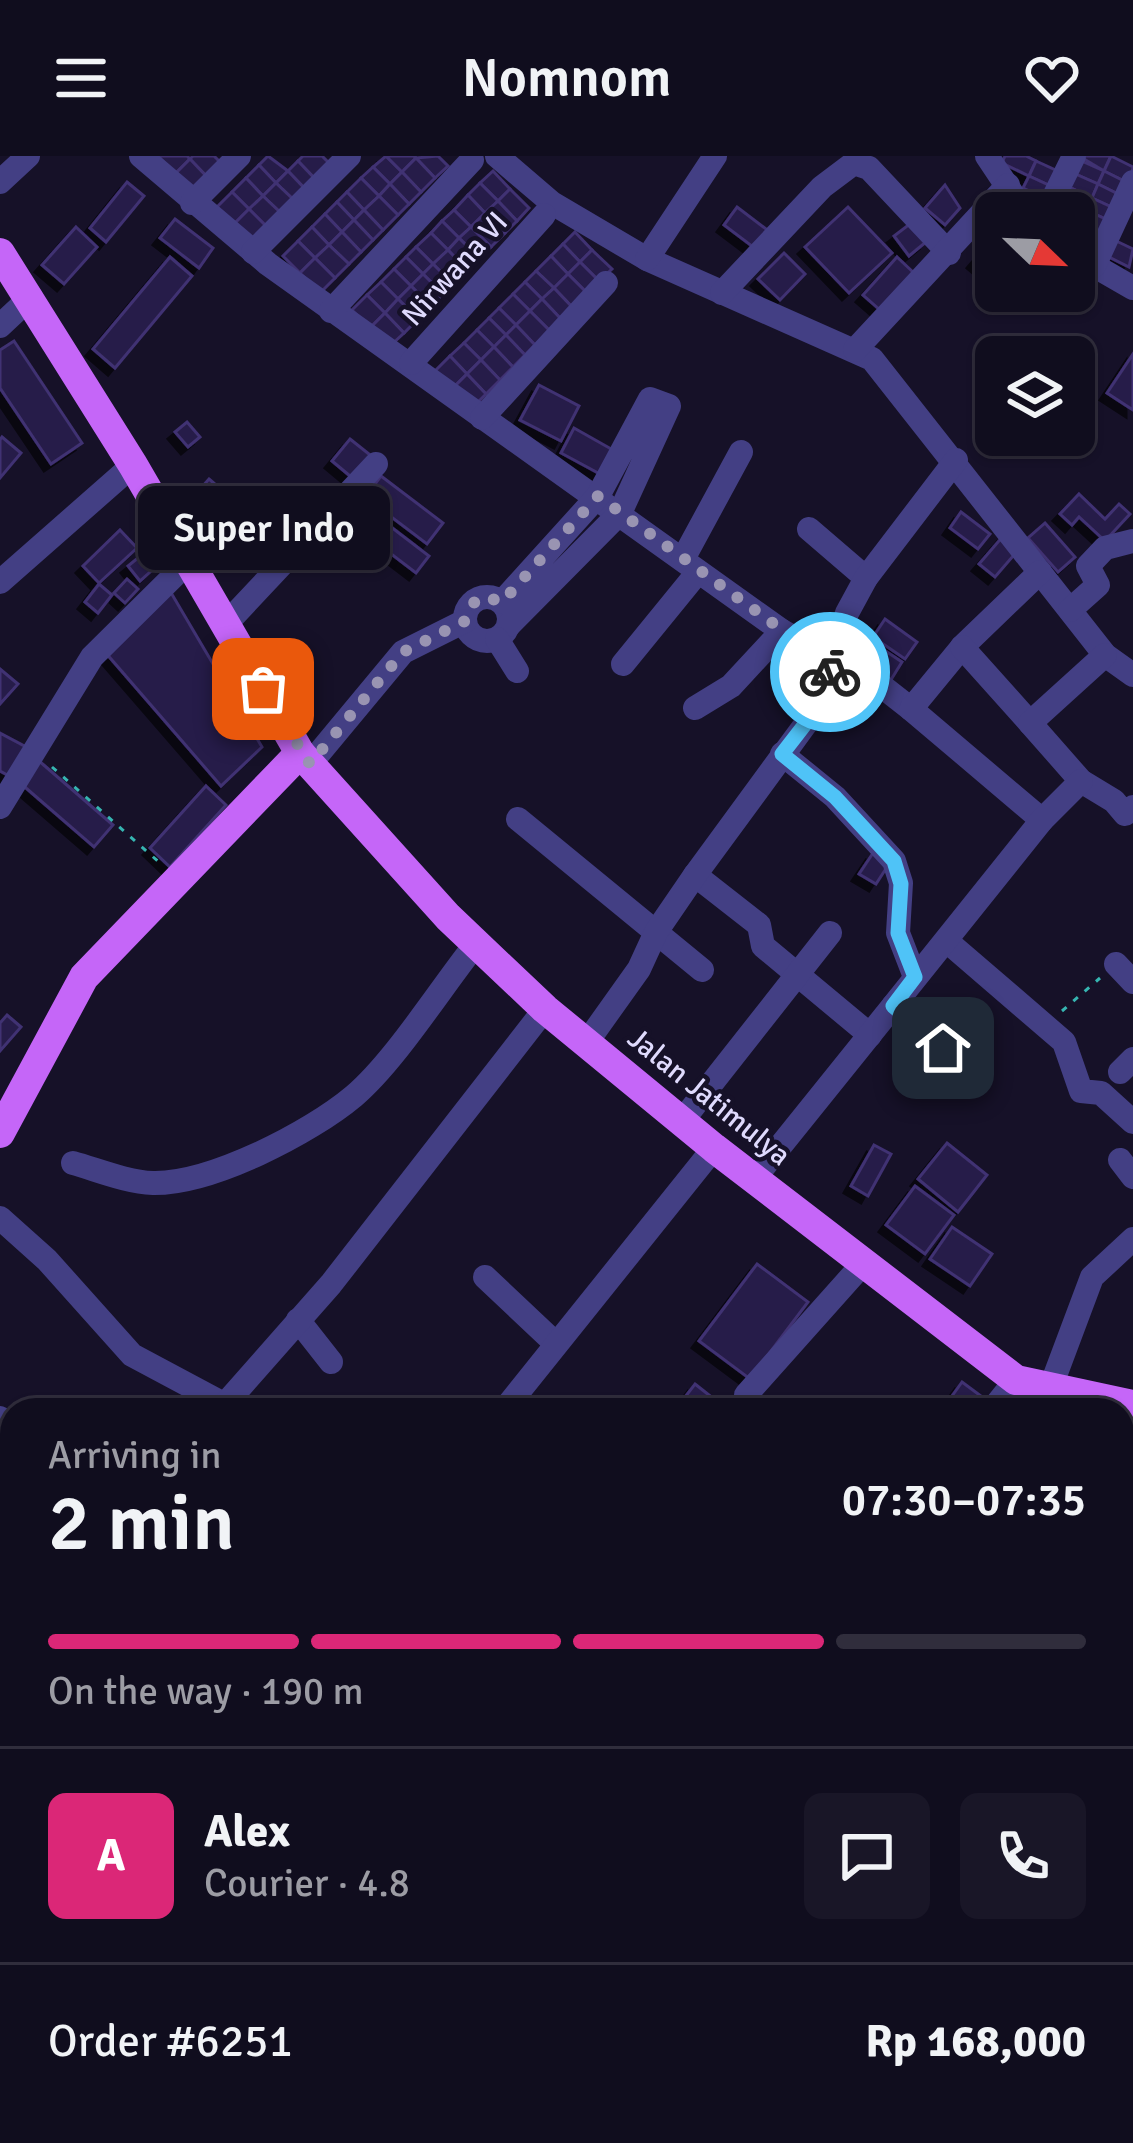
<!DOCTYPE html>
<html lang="en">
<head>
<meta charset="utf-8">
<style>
	body { margin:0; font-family:Signika,sans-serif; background:#191627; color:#f1f3f6; height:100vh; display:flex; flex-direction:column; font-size:45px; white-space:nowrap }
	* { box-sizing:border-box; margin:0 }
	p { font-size:39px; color:#9c9ca4 }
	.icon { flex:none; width:66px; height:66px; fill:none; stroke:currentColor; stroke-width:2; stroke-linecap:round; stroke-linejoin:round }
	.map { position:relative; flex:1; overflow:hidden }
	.panel { position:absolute; left:0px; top:1242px; width:1134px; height:747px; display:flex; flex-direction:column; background:#100d1e; border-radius:36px 36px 0 0; box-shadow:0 3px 9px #0004,0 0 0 3px #302d3c }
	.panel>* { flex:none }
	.needle { width:78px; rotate:113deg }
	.tools { position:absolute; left:975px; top:36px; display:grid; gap:24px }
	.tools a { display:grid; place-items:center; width:120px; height:120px; border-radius:18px; background:#100d1e; box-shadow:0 3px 9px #0004,0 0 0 3px #302d3c; font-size:60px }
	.pin { position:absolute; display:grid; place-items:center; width:102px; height:102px; color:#fff; margin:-51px; border-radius:24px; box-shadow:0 6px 18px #0006 }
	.courier { position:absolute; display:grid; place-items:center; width:120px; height:120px; margin:-60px; border:9px solid #4fc3f7; border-radius:50%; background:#fff; color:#222; box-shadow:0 3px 15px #0007 }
	.bubble { position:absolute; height:84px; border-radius:18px; background:#100d1e; box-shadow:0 3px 9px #0004,0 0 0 3px #302d3c; font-size:39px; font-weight:600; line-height:84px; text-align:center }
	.overview em { font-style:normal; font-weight:600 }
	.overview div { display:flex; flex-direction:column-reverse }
	.overview { display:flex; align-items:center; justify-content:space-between; height:204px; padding:0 48px }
	h1 { font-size:78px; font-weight:600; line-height:90px }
	.bar { display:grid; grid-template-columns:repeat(4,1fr); gap:18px 12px; align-content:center; height:144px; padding:0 48px }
	.bar i { height:15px; border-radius:9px; background:#302d3c }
	.bar .selected { background:#db2777 }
	.bar p { grid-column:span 4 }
	.line { display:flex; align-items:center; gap:30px; padding:0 48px; border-top:3px solid #302d3c }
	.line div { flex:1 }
	.round { display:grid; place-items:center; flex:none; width:126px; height:126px; border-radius:18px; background:#191627 }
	header { display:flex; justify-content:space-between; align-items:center; height:156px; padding:0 48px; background:#100d1e; font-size:54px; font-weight:600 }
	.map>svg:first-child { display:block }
	.green { fill:#143131 }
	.building { fill:#281e48; stroke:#403173; stroke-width:3; filter:url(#shadow) }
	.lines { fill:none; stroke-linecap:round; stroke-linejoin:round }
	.path { stroke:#36b5b1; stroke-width:3; stroke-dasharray:6 9; stroke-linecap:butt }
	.minor { stroke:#433f84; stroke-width:24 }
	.major { stroke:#c566f8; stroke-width:30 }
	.done { stroke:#9994b2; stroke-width:12; stroke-dasharray:0 21.6 }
	.route { stroke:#4fc3f7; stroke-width:15 }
	.labels { text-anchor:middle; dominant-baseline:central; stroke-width:9; stroke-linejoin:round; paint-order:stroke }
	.street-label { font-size:30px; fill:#dfdafd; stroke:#161128 }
</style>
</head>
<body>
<header><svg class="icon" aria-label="menu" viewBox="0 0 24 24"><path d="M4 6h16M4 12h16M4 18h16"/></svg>Nomnom<svg class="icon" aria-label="heart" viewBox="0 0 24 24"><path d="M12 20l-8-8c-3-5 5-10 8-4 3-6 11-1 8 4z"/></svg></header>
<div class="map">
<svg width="1133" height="1987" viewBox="0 0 1133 1987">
	<defs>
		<filter id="shadow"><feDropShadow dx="-7" dy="7" stdDeviation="0" flood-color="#0009"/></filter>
	</defs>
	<rect width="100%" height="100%" fill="#161128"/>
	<!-- green -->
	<polygon class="green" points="298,1977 458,1977 449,1987 290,1987"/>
	<!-- building -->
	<g class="building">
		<polygon points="158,0 187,0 190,3 175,18"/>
		<polygon points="193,0 214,0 223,9 209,23 190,3"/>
		<polygon points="268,0 288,15 276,27 259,9"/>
		<polygon points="303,0 322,0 332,10 317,25 298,5"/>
		<polygon points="386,0 402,16 390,28 373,11"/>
		<polygon points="386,0 414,0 416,2 402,16"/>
		<polygon points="438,0 448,10 435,22 416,2"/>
		<polygon points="1005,0 1026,0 1036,5 1029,20 1002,7"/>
		<polygon points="1079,0 1111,0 1104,15"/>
		<polygon points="1111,0 1133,11 1130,28 1104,15"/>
		<polygon points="416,2 435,22 421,36 402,16"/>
		<polygon points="190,3 209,23 194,38 175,18"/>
		<polygon points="1077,3 1104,15 1098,28 1071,16"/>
		<polygon points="298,5 317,25 307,35 288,15"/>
		<polygon points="1036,5 1062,17 1055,32 1029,20"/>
		<polygon points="259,9 276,27 263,40 246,22"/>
		<polygon points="373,11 390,28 379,40 361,22"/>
		<polygon points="288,15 307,35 296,46 276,27"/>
		<polygon points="493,15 510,33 498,45 480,27"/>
		<polygon points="1104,15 1130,28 1124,41 1098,28"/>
		<polygon points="402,16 421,36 409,48 390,28"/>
		<polygon points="1071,16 1098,28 1092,42 1065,29"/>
		<polygon points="1029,20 1055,32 1049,44 1023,32"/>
		<polygon points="246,22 263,40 249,53 232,36"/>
		<polygon points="361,22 379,40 364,54 347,36"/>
		<polygon points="127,26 144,40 106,86 90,72"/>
		<polygon points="276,27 296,46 283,59 263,40"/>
		<polygon points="480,27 498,45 485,57 468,39"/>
		<polygon points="390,28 409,48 398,59 379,40"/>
		<polygon points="1098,28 1124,41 1118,54 1092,42"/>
		<polygon points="945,29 960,52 945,69 925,52"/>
		<polygon points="1065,29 1092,42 1086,54 1059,41"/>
		<polygon points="510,33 529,52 517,65 498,45"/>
		<polygon points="232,36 249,53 234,68 217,51"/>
		<polygon points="347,36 364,54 354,64 337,46"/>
		<polygon points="468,39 485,57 471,71 454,54"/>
		<polygon points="263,40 283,59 269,73 249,53"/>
		<polygon points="379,40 398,59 383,74 364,54"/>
		<polygon points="1059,41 1086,54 1079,68 1074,57 1055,57"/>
		<polygon points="1092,42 1118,54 1112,66 1086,54"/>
		<polygon points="498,45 517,65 505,77 485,57"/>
		<polygon points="337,46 354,64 342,76 325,58"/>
		<polygon points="737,51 770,76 757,94 724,69"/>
		<polygon points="848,51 892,97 849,137 805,91"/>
		<polygon points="249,53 269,73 254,88 234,68"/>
		<polygon points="364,54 383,74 373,84 354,64"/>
		<polygon points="454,54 471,71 459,82 442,65"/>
		<polygon points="1086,54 1112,66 1105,81 1079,68"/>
		<polygon points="485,57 505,77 491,91 471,71"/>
		<polygon points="325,58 342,76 329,89 312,71"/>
		<polygon points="175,63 213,92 199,112 160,82"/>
		<polygon points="354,64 373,84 361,96 342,76"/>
		<polygon points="442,65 459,82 448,94 431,77"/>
		<polygon points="911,67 926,86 909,100 894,80"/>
		<polygon points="1079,68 1105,81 1098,96 1074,85"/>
		<polygon points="76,71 97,91 64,128 42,109"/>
		<polygon points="312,71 329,89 315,102 298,85"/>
		<polygon points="471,71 491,91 479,102 459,82"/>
		<polygon points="342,76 361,96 349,108 329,89"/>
		<polygon points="575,76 592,94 580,106 563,88"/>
		<polygon points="431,77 448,94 433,108 416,91"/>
		<polygon points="459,82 479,102 467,114 448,94"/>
		<polygon points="1110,82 1133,93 1129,111 1103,98"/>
		<polygon points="992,84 996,88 996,124 974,105"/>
		<polygon points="298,85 315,102 300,117 283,100"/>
		<polygon points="563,88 580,106 568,118 551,100"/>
		<polygon points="329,89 349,108 335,122 315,102"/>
		<polygon points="416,91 433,108 423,118 406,101"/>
		<polygon points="448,94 467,114 453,128 433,108"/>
		<polygon points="592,94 612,113 599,125 580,106"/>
		<polygon points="784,97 805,118 780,144 758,123"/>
		<polygon points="551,100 568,118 554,132 536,115"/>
		<polygon points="170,101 192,120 115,212 93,193"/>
		<polygon points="406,101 423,118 411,130 394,113"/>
		<polygon points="897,101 914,117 880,154 863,139"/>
		<polygon points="315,102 335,122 320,137 300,117"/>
		<polygon points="580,106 599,125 587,137 568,118"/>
		<polygon points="433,108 453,128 443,138 423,118"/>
		<polygon points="394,113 411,130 398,143 381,126"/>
		<polygon points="536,115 554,132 542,143 525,126"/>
		<polygon points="423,118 443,138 431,150 411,130"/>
		<polygon points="568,118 587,137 573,152 554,132"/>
		<polygon points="381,126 398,143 385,157 367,139"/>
		<polygon points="525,126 542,143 530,155 513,138"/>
		<polygon points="411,130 431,150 418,163 398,143"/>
		<polygon points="554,132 573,152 561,163 542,143"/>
		<polygon points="513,138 530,155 516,169 499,152"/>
		<polygon points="367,139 385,157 370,172 352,154"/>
		<polygon points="398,143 418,163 404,177 385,157"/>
		<polygon points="542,143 561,163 550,175 530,155"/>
		<polygon points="499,152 516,169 506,179 489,162"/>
		<polygon points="530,155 550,175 535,189 516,169"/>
		<polygon points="385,157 404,177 389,191 370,172"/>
		<polygon points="489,162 506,179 494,191 477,174"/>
		<polygon points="516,169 535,189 525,199 506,179"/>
		<polygon points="477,174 494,191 481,204 464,187"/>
		<polygon points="506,179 525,199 513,211 494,191"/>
		<polygon points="14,185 82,287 51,308 0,232 0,194"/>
		<polygon points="464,187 481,204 467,218 450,200"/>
		<polygon points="494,191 513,211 500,224 481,204"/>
		<polygon points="1133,198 1133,254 1107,237"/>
		<polygon points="450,200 467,218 452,233 435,215"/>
		<polygon points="481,204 500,224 486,238 467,218"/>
		<polygon points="467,218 486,238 472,252 452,233"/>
		<polygon points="539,229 579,250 561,285 520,264"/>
		<polygon points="187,266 200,281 188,291 175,276"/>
		<polygon points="574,272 613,294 600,318 561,297"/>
		<polygon points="2,281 21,297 0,322 0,284"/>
		<polygon points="350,283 374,302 356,325 332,305"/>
		<polygon points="381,320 443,367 427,388 365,341"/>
		<polygon points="209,323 224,336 199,364 185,350"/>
		<polygon points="1079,338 1105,363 1119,348 1130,358 1105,385 1079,361 1072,369 1060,358"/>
		<polygon points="226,343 246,361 229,379 209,361"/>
		<polygon points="361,348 429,400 416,417 348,365"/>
		<polygon points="961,356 990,378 978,393 950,372"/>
		<polygon points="1045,367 1075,401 1058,416 1028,382"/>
		<polygon points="120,374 137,392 99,427 83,410"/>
		<polygon points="161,376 175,396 158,408 144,388"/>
		<polygon points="248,376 255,391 231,403 224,387"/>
		<polygon points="1004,379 1020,392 995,421 979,408"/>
		<polygon points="139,401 151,415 140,425 128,410"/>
		<polygon points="127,423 138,433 125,447 114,437"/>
		<polygon points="99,428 112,439 98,457 85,446"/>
		<polygon points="170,435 262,591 221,630 105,496"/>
		<polygon points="885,463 917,486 905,503 873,481"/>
		<polygon points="869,484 902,506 887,530 854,507"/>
		<polygon points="0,513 18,528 0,548"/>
		<polygon points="0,577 28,592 13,622 0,615"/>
		<polygon points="38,604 113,669 94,691 19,626"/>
		<polygon points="206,630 226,649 170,711 150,692"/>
		<polygon points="873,697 889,708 876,728 859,718"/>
		<polygon points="7,859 21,871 0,895 0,867"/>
		<polygon points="947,987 987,1019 958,1056 918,1023"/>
		<polygon points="874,989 891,998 868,1040 851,1030"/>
		<polygon points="915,1030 954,1059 925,1098 886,1069"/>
		<polygon points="952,1071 992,1098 970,1130 930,1103"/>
		<polygon points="757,1108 808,1146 750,1223 699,1185"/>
		<polygon points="962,1226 985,1243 977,1254 942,1254"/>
		<polygon points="695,1228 728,1254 675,1254"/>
		<polygon points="1122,1434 1133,1444 1133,1458 1122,1471"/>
		<polygon points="1122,1933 1133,1939 1133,1967 1122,1962"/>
		<polygon points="1122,1970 1132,1974 1126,1987 1096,1987 1101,1977 1122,1977"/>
	</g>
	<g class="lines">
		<!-- path -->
		<g class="path">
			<polyline points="52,611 161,708"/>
			<polyline points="1062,855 1100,822"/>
		</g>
		<!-- minor -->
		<g class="minor">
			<polyline points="141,0 268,108 782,475 815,493 837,495 911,553"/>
			<polyline points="497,0 552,47 647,103 872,203 1105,499 1133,519"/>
			<polyline points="987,0 1025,57"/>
			<polyline points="0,26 28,0"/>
			<polyline points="192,47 239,0"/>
			<polyline points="1046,57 1074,0"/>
			<polyline points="253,96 349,0"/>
			<polyline points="1074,98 1133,132"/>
			<polyline points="647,103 715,0"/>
			<polyline points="1094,110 1133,26"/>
			<polyline points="722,137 822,31 854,7 869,12 949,97"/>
			<polyline points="331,155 472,4"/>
			<polyline points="0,170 31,141"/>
			<polyline points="855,194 1008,29"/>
			<polyline points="411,207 544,59"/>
			<polyline points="482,262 606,127"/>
			<polyline points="809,373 866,422"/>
			<polyline points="683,403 741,296"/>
			<polyline points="1040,416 962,491 911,553 1042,664"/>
			<polyline points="0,426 133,309"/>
			<circle cx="487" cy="463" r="22"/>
			<polyline points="502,446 598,340 650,243 669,250 620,357 509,469"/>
			<polyline points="1070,454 1098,429 1088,410 1105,392 1133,385"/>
			<polyline points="225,469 376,308"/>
			<polyline points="497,483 517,515"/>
			<polyline points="962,491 1030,567"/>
			<polyline points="1105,499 1030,567 1081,625 1114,645 1125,658 1133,651"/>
			<polyline points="623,508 698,416"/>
			<polyline points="695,552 731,530 782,475"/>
			<polyline points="782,598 835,641 894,705 901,727 898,777 915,821"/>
			<polyline points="310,608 403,496 465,465"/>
			<polyline points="0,651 92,501 188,406"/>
			<polyline points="518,663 702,814"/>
			<polyline points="695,719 759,769 763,790 870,879"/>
			<polyline points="949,787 1064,886 1081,935 1101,937 1133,966"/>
			<polyline points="1116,808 1133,826"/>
			<polyline points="587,886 639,813 656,776 695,719 813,558 847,457 866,422 956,304"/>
			<polyline points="961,909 893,850 1042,664 1081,625"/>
			<polyline points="1120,916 1133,903"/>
			<polyline points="682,965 830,777"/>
			<polyline points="1120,1004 1133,1021"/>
			<path d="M73 1007C98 1014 127 1026 153 1027 211 1028 310 977 354 940 395 905 440 833 475 789"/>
			<polyline points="753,1024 893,850"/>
			<polyline points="0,1062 47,1104 132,1199 235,1254"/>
			<polyline points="485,1121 555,1187"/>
			<polyline points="298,1164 331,1206"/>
			<polyline points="1050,1233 1092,1121 1133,1083"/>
			<polyline points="746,1239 861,1110"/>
			<polyline points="220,1254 331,1128 545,853"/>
			<polyline points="504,1254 714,992"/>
			<polyline points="992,1254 1016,1224"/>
			<polyline points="0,1262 12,1269"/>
			<polyline points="1122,1285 1133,1262"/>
			<polyline points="1122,1342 1133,1342"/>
			<polyline points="0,1365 12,1400"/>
			<polyline points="1130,1378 1133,1380"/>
			<polyline points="0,1440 12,1435"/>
			<polyline points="0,1531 12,1540"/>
			<polyline points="1122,1568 1133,1546"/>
			<polyline points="0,1771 12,1784"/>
			<polyline points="1122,1791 1133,1771"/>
			<polyline points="1122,1829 1133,1835"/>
			<polyline points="0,1862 12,1846"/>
			<polyline points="154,1977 167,1987"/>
			<polyline points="557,1977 568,1987"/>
			<polyline points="688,1977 701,1987"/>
			<polyline points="865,1977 888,1986 896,1977"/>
			<polyline points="0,1982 12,1967"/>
			<polyline points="108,1987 117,1977"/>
			<polyline points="265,1987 274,1977"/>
			<polyline points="649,1987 659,1977"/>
			<polyline points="765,1987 774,1977"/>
			<polyline points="1001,1987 1011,1977"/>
		</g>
		<!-- major -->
		<g class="major">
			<polyline points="0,97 133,309 300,597 448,761 545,853 714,992 1016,1224 1133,1249"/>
			<polyline points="0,977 84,821 300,597"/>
		</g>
	</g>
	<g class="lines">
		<!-- done -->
		<polyline class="done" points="263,533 310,608 403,496 465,465 475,445 486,441 502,446 598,340 800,487 837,495 830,516"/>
		<!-- route -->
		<polyline class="route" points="830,516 813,558 782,598 835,641 894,705 901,728 898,777 915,821 893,850 943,892"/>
	</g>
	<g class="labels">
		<!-- street labels -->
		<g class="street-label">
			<text transform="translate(455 113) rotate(-48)">Nirwana VI</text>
			<text transform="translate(709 941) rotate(39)">Jalan Jatimulya</text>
		</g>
	</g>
</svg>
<div class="tools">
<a><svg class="needle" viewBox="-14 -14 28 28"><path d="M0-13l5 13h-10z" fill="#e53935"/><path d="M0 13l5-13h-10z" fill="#9c9ca4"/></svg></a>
<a><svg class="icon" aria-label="layers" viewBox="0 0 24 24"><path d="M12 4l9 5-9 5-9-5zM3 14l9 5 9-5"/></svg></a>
</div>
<div class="pin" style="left:263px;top:533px;background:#ea580c"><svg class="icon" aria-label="bag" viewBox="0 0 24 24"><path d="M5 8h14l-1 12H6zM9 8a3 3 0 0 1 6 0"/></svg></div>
<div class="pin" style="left:943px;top:892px;background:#1f2937"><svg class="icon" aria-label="home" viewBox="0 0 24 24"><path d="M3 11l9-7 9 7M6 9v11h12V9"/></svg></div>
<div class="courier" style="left:830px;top:516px"><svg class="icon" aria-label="bike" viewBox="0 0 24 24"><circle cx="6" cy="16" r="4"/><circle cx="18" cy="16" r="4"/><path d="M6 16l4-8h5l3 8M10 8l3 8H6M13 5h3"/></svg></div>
<div class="bubble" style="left:138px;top:330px;width:252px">Super Indo</div>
<section class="panel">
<div class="overview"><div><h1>2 min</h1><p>Arriving in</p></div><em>07:30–07:35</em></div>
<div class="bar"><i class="selected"></i><i class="selected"></i><i class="selected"></i><i></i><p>On the way · 190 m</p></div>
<div class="line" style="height:216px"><b class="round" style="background:#db2777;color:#fff">A</b><div><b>Alex</b><p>Courier · 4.8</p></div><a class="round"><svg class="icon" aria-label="chat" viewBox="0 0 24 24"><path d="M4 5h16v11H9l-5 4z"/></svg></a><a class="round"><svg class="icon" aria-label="phone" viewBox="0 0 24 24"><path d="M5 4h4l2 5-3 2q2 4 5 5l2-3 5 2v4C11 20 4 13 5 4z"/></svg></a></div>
<div class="line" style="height:156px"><div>Order #6251</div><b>Rp 168,000</b></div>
</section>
</div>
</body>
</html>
